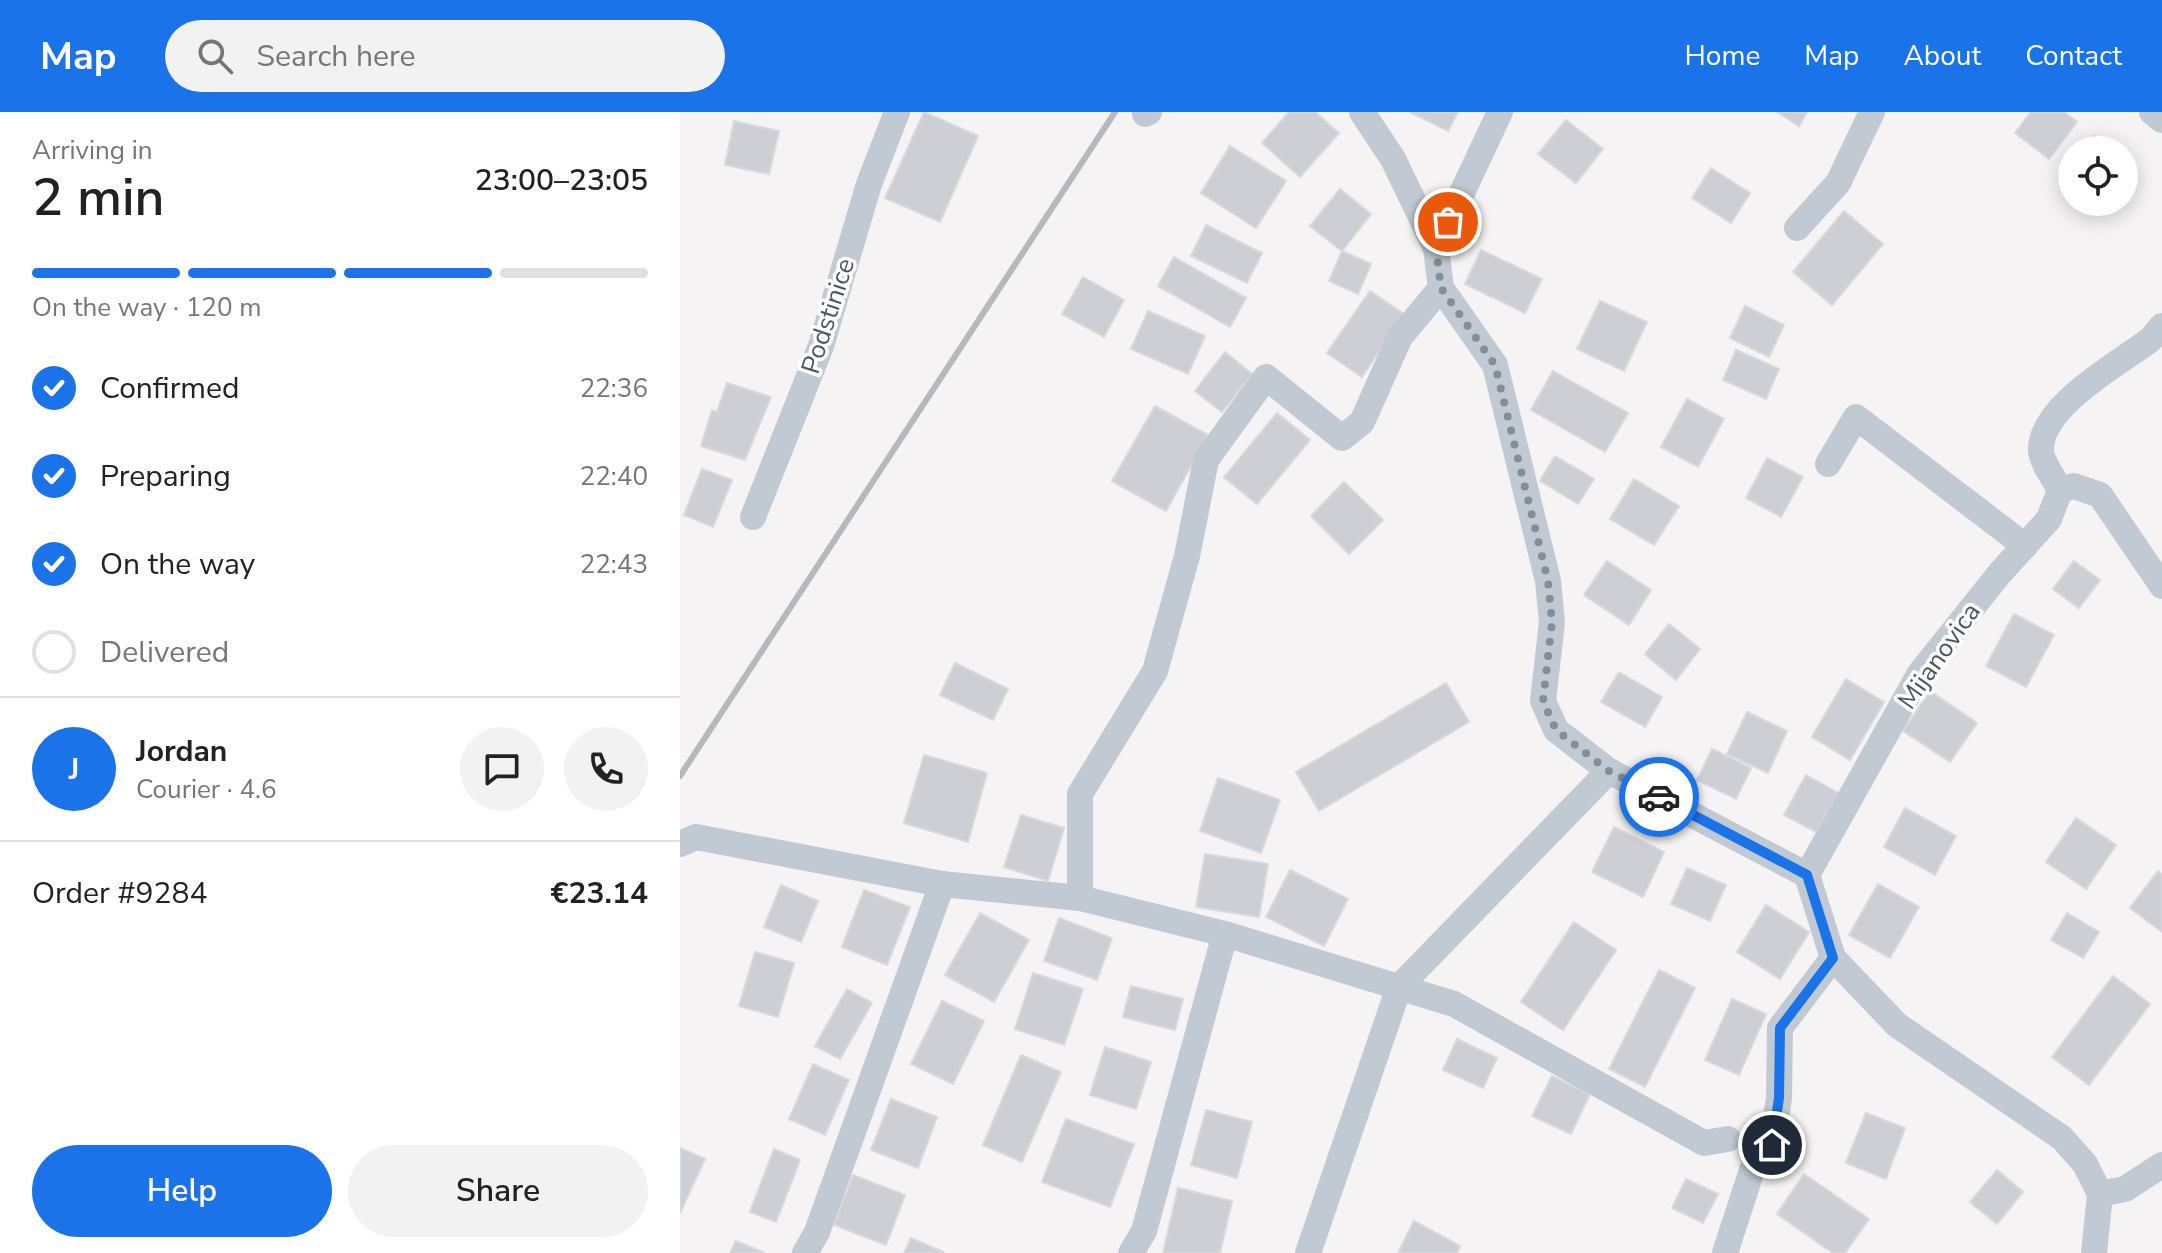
<!DOCTYPE html>
<html lang="en">
<head>
<meta charset="utf-8">
<style>
	body { margin:0; font-family:"Nunito Sans",sans-serif; background:#f2f2f2; color:#222; height:100vh; display:flex; flex-direction:column; font-size:30px; white-space:nowrap }
	* { box-sizing:border-box; margin:0 }
	p { font-size:26px; color:#767676 }
	.icon { flex:none; width:44px; height:44px; fill:none; stroke:currentColor; stroke-width:2; stroke-linecap:round; stroke-linejoin:round }
	.map { position:relative; flex:1; overflow:hidden }
	.side { display:flex; flex-direction:column; background:#fff; width:680px }
	.side>* { flex:none }
	.tools { position:absolute; left:1378px; top:24px; display:grid; gap:16px }
	.tools a { display:grid; place-items:center; width:80px; height:80px; border-radius:50%; background:#fff; box-shadow:0 4px 20px #0003; font-size:40px }
	.pin { position:absolute; display:grid; place-items:center; width:68px; height:68px; color:#fff; margin:-34px; border:4px solid #fff; border-radius:50%; box-shadow:0 2px 8px #0007 }
	.courier { position:absolute; display:grid; place-items:center; width:80px; height:80px; margin:-40px; border:6px solid #1a73e8; border-radius:50%; background:#fff; color:#222; box-shadow:0 2px 10px #0007 }
	.overview em { font-style:normal; font-weight:600 }
	.overview div { display:flex; flex-direction:column-reverse }
	.overview { display:flex; align-items:center; justify-content:space-between; height:136px; padding:0 32px }
	h1 { font-size:52px; font-weight:600; line-height:60px }
	.bar { display:grid; grid-template-columns:repeat(4,1fr); gap:12px 8px; align-content:center; height:96px; padding:0 32px }
	.bar i { height:10px; border-radius:6px; background:#e0e0e0 }
	.bar .active { background:#1a73e8 }
	.bar p { grid-column:span 4 }
	.line { display:flex; align-items:center; gap:20px; padding:0 32px; border-top:2px solid #e0e0e0 }
	.line div { flex:1 }
	.round { display:grid; place-items:center; flex:none; width:84px; height:84px; border-radius:42px; background:#f2f2f2 }
	ol { padding:0 32px; list-style:none }
	li { display:flex; align-items:center; gap:24px; height:88px }
	li p { margin-inline-start:auto }
	li .icon { padding:8px; border-radius:50%; background:#1a73e8; color:#fff; stroke-width:4 }
	li:last-child { color:#767676 }
	li i { width:44px; height:44px; border:4px solid #e0e0e0; border-radius:50% }
	.cta { display:flex; gap:16px; margin-top:auto; padding:16px 32px }
	.cta a { flex:1; height:92px; border-radius:48px; background:#1a73e8; color:#fff; font-size:32px; font-weight:600; line-height:92px; text-align:center }
	.cta a+a { background:#f2f2f2; color:#222 }
	header { display:flex; align-items:center; gap:48px; box-sizing:border-box; height:112px; padding:0 40px; background:#1a73e8; color:#fff }
	header strong { font-size:38px }
	nav { display:flex; gap:44px; margin-inline-start:auto; font-size:28px }
	.search { width:560px; height:72px; background:#f2f2f2; display:flex; align-items:center; gap:20px; box-sizing:border-box; padding:0 28px; border-radius:44px; color:#767676; font-size:30px }
	main { display:flex; flex:1; min-height:0 }
	.map>svg:first-child { display:block }
	.building { fill:#cdcfd5; stroke:#d7d9de; stroke-width:2 }
	.lines { fill:none; stroke-linecap:round; stroke-linejoin:round }
	.minor { stroke:#c1cad2; stroke-width:26 }
	.rail { stroke:#b5b8bd; stroke-width:6 }
	.done { stroke:#868d94; stroke-width:8; stroke-dasharray:0 14.4 }
	.route { stroke:#1a73e8; stroke-width:10 }
	.labels { text-anchor:middle; dominant-baseline:central; stroke-width:7; stroke-linejoin:round; paint-order:stroke }
	.street-label { font-size:26px; fill:#4a5661; stroke:#fff }
</style>
</head>
<body>
<header>
<strong>Map</strong>
<div class="search"><svg class="icon" aria-label="search" viewBox="0 0 24 24"><circle cx="10" cy="10" r="6"/><path d="M15 15l6 6"/></svg>Search here</div>
<nav><a>Home</a><a>Map</a><a>About</a><a>Contact</a></nav>
</header>
<main>
<section class="side">
<div class="overview"><div><h1>2 min</h1><p>Arriving in</p></div><em>23:00–23:05</em></div>
<div class="bar"><i class="active"></i><i class="active"></i><i class="active"></i><i></i><p>On the way · 120 m</p></div>
<ol>
<li><svg class="icon" aria-label="check" viewBox="0 0 24 24"><path d="M5 12l5 5 9-10"/></svg>Confirmed<p>22:36</p></li>
<li><svg class="icon" aria-label="check" viewBox="0 0 24 24"><path d="M5 12l5 5 9-10"/></svg>Preparing<p>22:40</p></li>
<li><svg class="icon" aria-label="check" viewBox="0 0 24 24"><path d="M5 12l5 5 9-10"/></svg>On the way<p>22:43</p></li>
<li><i></i>Delivered</li>
</ol>
<div class="line" style="height:144px"><b class="round" style="background:#1a73e8;color:#fff">J</b><div><b>Jordan</b><p>Courier · 4.6</p></div><a class="round"><svg class="icon" aria-label="chat" viewBox="0 0 24 24"><path d="M4 5h16v11H9l-5 4z"/></svg></a><a class="round"><svg class="icon" aria-label="phone" viewBox="0 0 24 24"><path d="M5 4h4l2 5-3 2q2 4 5 5l2-3 5 2v4C11 20 4 13 5 4z"/></svg></a></div>
<div class="line" style="height:104px"><div>Order #9284</div><b>€23.14</b></div>
<div class="cta"><a>Help</a><a>Share</a></div>
</section>
<div class="map">
<svg width="1482" height="1141" viewBox="0 0 1482 1141">
	<rect width="100%" height="100%" fill="#f5f3f3"/>
	<!-- building -->
	<g class="building">
		<polygon points="244,0 298,24 260,110 205,86"/>
		<polygon points="609,0 635,0 659,21 620,65 582,31"/>
		<polygon points="730,0 778,0 768,19"/>
		<polygon points="1097,0 1127,0 1119,14"/>
		<polygon points="1351,0 1384,0 1397,10 1369,47 1335,21"/>
		<polygon points="886,8 923,37 896,71 858,42"/>
		<polygon points="54,9 99,19 89,62 45,53"/>
		<polygon points="1414,24 1432,38 1404,38"/>
		<polygon points="550,34 606,69 576,116 521,81"/>
		<polygon points="1392,54 1392,81 1379,72"/>
		<polygon points="1031,56 1070,81 1051,111 1012,86"/>
		<polygon points="660,77 691,102 662,139 630,114"/>
		<polygon points="1164,99 1203,132 1152,193 1113,160"/>
		<polygon points="526,113 582,141 567,171 511,144"/>
		<polygon points="801,138 862,167 845,201 785,172"/>
		<polygon points="662,139 691,152 678,182 649,169"/>
		<polygon points="494,145 566,186 550,215 478,174"/>
		<polygon points="403,165 444,188 424,225 382,202"/>
		<polygon points="690,179 724,202 682,265 647,241"/>
		<polygon points="920,189 967,210 944,259 897,237"/>
		<polygon points="1065,194 1104,213 1089,245 1050,226"/>
		<polygon points="468,199 525,224 508,262 451,237"/>
		<polygon points="1056,238 1099,257 1086,287 1043,268"/>
		<polygon points="545,240 572,262 542,300 515,279"/>
		<polygon points="873,259 948,301 925,340 851,298"/>
		<polygon points="47,271 91,285 65,348 21,334 32,298 37,300"/>
		<polygon points="1007,287 1044,307 1018,355 981,335"/>
		<polygon points="475,294 528,323 486,399 432,369"/>
		<polygon points="597,301 630,328 577,392 544,365"/>
		<polygon points="875,344 914,367 898,392 860,369"/>
		<polygon points="1087,346 1123,365 1101,405 1066,386"/>
		<polygon points="22,357 52,368 33,415 4,403"/>
		<polygon points="954,367 999,394 974,433 930,407"/>
		<polygon points="664,370 703,408 669,442 631,404"/>
		<polygon points="927,449 971,478 949,513 904,483"/>
		<polygon points="1394,449 1420,468 1399,496 1373,477"/>
		<polygon points="1334,502 1374,523 1346,575 1306,554"/>
		<polygon points="989,512 1020,537 996,568 965,542"/>
		<polygon points="275,551 328,577 313,608 260,583"/>
		<polygon points="939,560 982,585 965,615 921,590"/>
		<polygon points="1166,567 1204,590 1170,648 1132,625"/>
		<polygon points="766,571 789,610 639,699 616,660"/>
		<polygon points="1250,579 1297,611 1270,650 1223,619"/>
		<polygon points="1067,600 1107,619 1088,661 1047,642"/>
		<polygon points="1032,637 1071,656 1056,687 1017,668"/>
		<polygon points="244,643 307,661 288,730 224,711"/>
		<polygon points="1126,663 1158,681 1136,720 1104,703"/>
		<polygon points="538,666 600,688 581,741 520,719"/>
		<polygon points="1225,696 1276,724 1255,763 1204,735"/>
		<polygon points="341,703 384,716 368,769 324,755"/>
		<polygon points="1396,706 1436,733 1406,777 1366,750"/>
		<polygon points="934,715 984,740 963,785 912,760"/>
		<polygon points="525,742 588,752 579,805 516,795"/>
		<polygon points="1007,756 1046,773 1030,809 991,792"/>
		<polygon points="610,758 668,787 644,834 586,805"/>
		<polygon points="1478,759 1482,763 1482,820 1450,796"/>
		<polygon points="1198,772 1239,795 1210,846 1169,823"/>
		<polygon points="101,773 138,789 121,830 84,815"/>
		<polygon points="184,778 230,795 207,853 162,835"/>
		<polygon points="1086,793 1129,820 1100,867 1057,840"/>
		<polygon points="300,801 349,828 314,890 265,863"/>
		<polygon points="1387,801 1419,820 1403,846 1371,828"/>
		<polygon points="379,806 432,826 417,868 364,849"/>
		<polygon points="894,810 936,838 883,918 841,890"/>
		<polygon points="75,840 114,851 98,905 59,894"/>
		<polygon points="979,858 1015,876 965,975 929,957"/>
		<polygon points="353,861 403,877 384,933 335,917"/>
		<polygon points="1433,864 1470,892 1409,973 1372,945"/>
		<polygon points="451,874 503,887 495,918 443,905"/>
		<polygon points="167,877 192,891 160,947 135,934"/>
		<polygon points="1052,887 1086,902 1059,963 1025,948"/>
		<polygon points="262,889 304,909 273,972 231,952"/>
		<polygon points="777,927 817,946 803,976 763,958"/>
		<polygon points="425,935 471,950 456,997 410,983"/>
		<polygon points="341,943 381,960 342,1050 303,1033"/>
		<polygon points="133,952 169,968 145,1023 109,1007"/>
		<polygon points="872,964 910,982 891,1022 852,1004"/>
		<polygon points="211,987 257,1005 238,1056 191,1038"/>
		<polygon points="526,998 572,1010 557,1066 511,1053"/>
		<polygon points="1186,1001 1225,1016 1206,1067 1166,1051"/>
		<polygon points="386,1007 454,1032 430,1095 362,1070"/>
		<polygon points="0,1036 25,1047 0,1101"/>
		<polygon points="94,1037 120,1048 96,1110 70,1100"/>
		<polygon points="1317,1058 1343,1080 1317,1112 1290,1090"/>
		<polygon points="1124,1062 1189,1107 1165,1141 1153,1141 1097,1102"/>
		<polygon points="173,1063 225,1083 206,1133 154,1113"/>
		<polygon points="1006,1067 1038,1082 1023,1111 992,1096"/>
		<polygon points="498,1076 552,1089 540,1141 483,1141"/>
		<polygon points="734,1109 780,1134 777,1141 718,1141"/>
		<polygon points="231,1126 265,1141 224,1141"/>
		<polygon points="56,1129 85,1141 50,1141"/>
	</g>
	<g class="lines">
		<!-- minor -->
		<g class="minor">
			<polyline points="682,0 713,47 756,136"/>
			<polyline points="820,0 756,136 761,176 815,253 868,469 872,510 863,589 876,618 929,659 1127,763 1153,846 1217,913 1382,1026 1405,1052 1420,1082 1414,1141"/>
			<polyline points="1472,0 1482,8"/>
			<polyline points="465,2 469,0"/>
			<polyline points="1117,116 1158,71 1192,0"/>
			<polyline points="1148,352 1176,305 1345,434"/>
			<polyline points="1380,378 1394,374 1420,383 1482,474"/>
			<polyline points="73,405 141,234 189,72 217,0"/>
			<polyline points="0,732 16,725 262,772 400,786 545,822 774,892 1024,1031 1048,1027"/>
			<path d="M1127 763 1240 561 1320 461 1369 407 1380 378C1374 366 1362 351 1361 339 1359 295 1438 252 1470 228L1482 214"/>
			<polyline points="400,786 400,682 475,559 507,444 526,348 586,265 662,326 682,310 720,225 761,176"/>
			<polyline points="1420,1082 1445,1077 1482,1053"/>
			<polyline points="125,1141 137,1120 262,772"/>
			<polyline points="451,1141 464,1119 545,822"/>
			<polyline points="628,1141 719,875 929,659"/>
			<polyline points="1045,1141 1072,1058 1092,1033 1099,986 1100,916 1153,846"/>
		</g>
		<!-- rail -->
		<polyline class="rail" points="0,664 435,0"/>
	</g>
	<g class="lines">
		<!-- done -->
		<polyline class="done" points="768,110 756,136 761,176 815,253 868,469 872,510 863,589 876,618 929,659 979,685"/>
		<!-- route -->
		<polyline class="route" points="979,685 1127,763 1153,846 1100,916 1099,986 1092,1033"/>
	</g>
	<g class="labels">
		<!-- street labels -->
		<g class="street-label">
			<text transform="translate(148 204) rotate(-72)">Podstinice</text>
			<text transform="translate(1259 544) rotate(-55)">Mijanovica</text>
		</g>
	</g>
</svg>
<div class="tools">
<a><svg class="icon" aria-label="locate" viewBox="0 0 24 24"><circle cx="12" cy="12" r="6"/><path d="M12 2v4M12 18v4M2 12h4M18 12h4"/></svg></a>
</div>
<div class="pin" style="left:768px;top:110px;background:#ea580c"><svg class="icon" aria-label="bag" viewBox="0 0 24 24"><path d="M5 8h14l-1 12H6zM9 8a3 3 0 0 1 6 0"/></svg></div>
<div class="pin" style="left:1092px;top:1033px;background:#1f2937"><svg class="icon" aria-label="home" viewBox="0 0 24 24"><path d="M3 11l9-7 9 7M6 9v11h12V9"/></svg></div>
<div class="courier" style="left:979px;top:685px"><svg class="icon" aria-label="car" viewBox="0 0 24 24"><path d="M5 17H2v-5l4-1 3-4h7l3 4 3 1v5h-3M9 17h6M6 11h13"/><circle cx="7" cy="17" r="2"/><circle cx="17" cy="17" r="2"/></svg></div>
</div>
</main>
</body>
</html>
